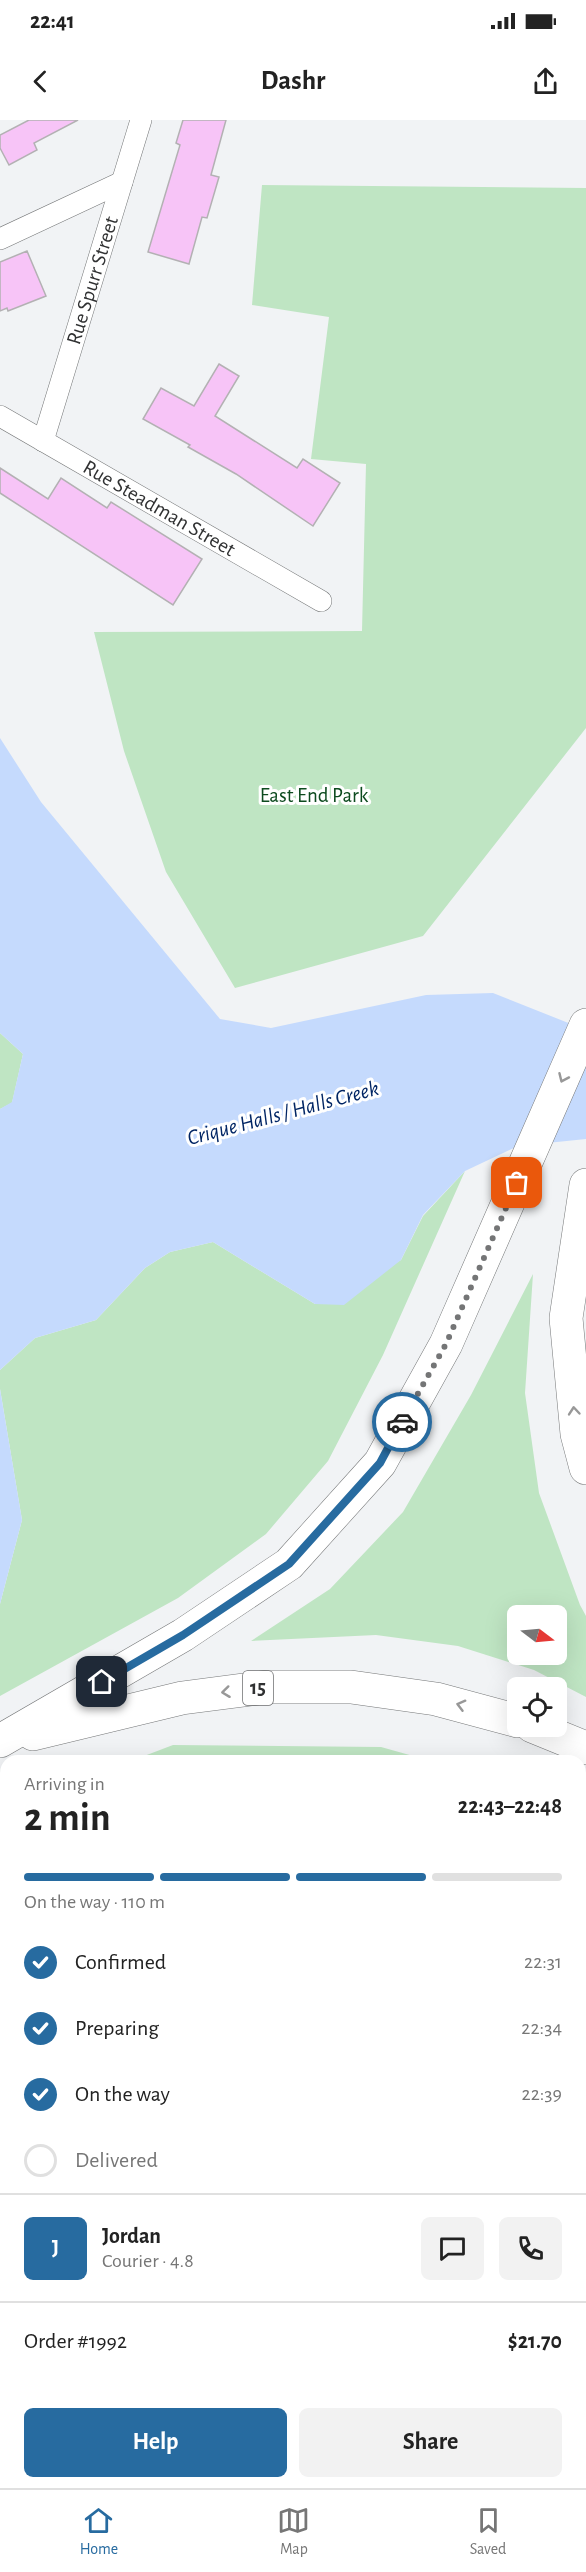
<!DOCTYPE html>
<html lang="en">
<head>
<meta charset="utf-8">
<style>
	body { margin:0; font-family:"Alegreya Sans",sans-serif; background:#f2f2f2; color:#222; height:100vh; display:flex; flex-direction:column; font-size:22px; white-space:nowrap }
	* { box-sizing:border-box; margin:0 }
	p { font-size:20px; color:#767676 }
	.icon { flex:none; width:33px; height:33px; fill:none; stroke:currentColor; stroke-width:2; stroke-linecap:round; stroke-linejoin:round }
	.map { position:relative; flex:1; overflow:hidden }
	.panel { position:absolute; left:0px; top:1635px; width:586px; height:734px; display:flex; flex-direction:column; background:#fff; border-radius:18px 18px 0 0; box-shadow:0 6px 24px #0002 }
	.panel>* { flex:none }
	.needle { width:39px; rotate:106deg }
	.fabs { position:absolute; left:507px; top:1485px; display:grid; gap:12px }
	.fabs a { display:grid; place-items:center; width:60px; height:60px; border-radius:9px; background:#fff; box-shadow:0 6px 24px #0002; font-size:30px }
	.pin { position:absolute; display:grid; place-items:center; width:51px; height:51px; color:#fff; margin:-26px; border-radius:12px; box-shadow:0 3px 9px #0006 }
	.courier { position:absolute; display:grid; place-items:center; width:60px; height:60px; margin:-30px; border:4px solid #276ba0; border-radius:50%; background:#fff; color:#222; box-shadow:0 2px 8px #0007 }
	.head em { font-style:normal; font-weight:700 }
	.head div { display:flex; flex-direction:column-reverse }
	.head { display:flex; align-items:center; justify-content:space-between; height:102px; padding:0 24px }
	h1 { font-size:39px; font-weight:700; line-height:45px }
	.bar { display:grid; grid-template-columns:repeat(4,1fr); gap:9px 6px; align-content:center; height:72px; padding:0 24px }
	.bar i { height:8px; border-radius:4px; background:#e0e0e0 }
	.bar .on { background:#276ba0 }
	.bar p { grid-column:span 4 }
	.line { display:flex; align-items:center; gap:15px; padding:0 24px; border-top:2px solid #e0e0e0 }
	.line div { flex:1 }
	.round { display:grid; place-items:center; flex:none; width:63px; height:63px; border-radius:9px; background:#f2f2f2 }
	ol { padding:0 24px; list-style:none }
	li { display:flex; align-items:center; gap:18px; height:66px }
	li p { margin-inline-start:auto }
	li .icon { padding:6px; border-radius:50%; background:#276ba0; color:#fff; stroke-width:4 }
	li:last-child { color:#767676 }
	li i { width:33px; height:33px; border:3px solid #e0e0e0; border-radius:50% }
	.cta { display:flex; gap:12px; margin-top:auto; padding:12px 24px }
	.cta a { flex:1; height:69px; border-radius:9px; background:#276ba0; color:#fff; font-size:24px; font-weight:700; line-height:69px; text-align:center }
	.cta a+a { background:#f2f2f2; color:#222 }
	.status { display:flex; justify-content:space-between; align-items:center; height:42px; padding:0 30px; background:#fff; direction:ltr }
	.status svg { height:16px; fill:currentColor }
	header { display:flex; justify-content:space-between; align-items:center; height:78px; padding:0 24px; background:#fff; font-size:27px; font-weight:700 }
	.tab-bar { display:flex; justify-content:space-around; align-items:center; height:84px; border-top:2px solid #e0e0e0; background:#fff; font-size:16px; color:#767676 }
	.tab-bar a { display:grid; justify-items:center; gap:3px }
	.tab-bar .on { color:#276ba0 }
	.map>svg:first-child { display:block }
	.green { fill:#bfe5c3; fill-rule:evenodd }
	.water { fill:#c5dafd }
	.building { fill:#f7c4f7; stroke:#b3b1b3; stroke-width:1.5 }
	.lines { fill:none; stroke-linecap:round; stroke-linejoin:round }
	.street-casing { stroke:#757778; stroke-width:22 }
	.highway-casing { stroke:#757778; stroke-width:34 }
	.street { stroke:#fff; stroke-width:21 }
	.highway { stroke:#fff; stroke-width:33 }
	.oneway { stroke:#989898 }
	.done { stroke:#747576; stroke-width:6; stroke-dasharray:0 10.8 }
	.route { stroke:#276ba0; stroke-width:8 }
	.labels { text-anchor:middle; dominant-baseline:central; stroke-width:6; stroke-linejoin:round; paint-order:stroke }
	.shield { fill:#fff; stroke:#6e6f70; stroke-width:1.5 }
	.shield-label { font-size:20px; font-weight:bold; fill:#303132 }
	.street-label { font-size:21px; fill:#303132; stroke:#fff }
	.park-label { font-size:21px; fill:#0d4b1f; stroke:#fff }
	.water-label { font-size:22px; font-style:italic; fill:#012564; stroke:#fff }
</style>
</head>
<body>
<div class="status"><b>22:41</b><svg viewBox="0 0 49 12"><path d="M0 12V9h3v3zM5 12V6h3v6zM10 12V3h3v9zM15 12V0h3v12zM26 1h20v11H26zM47 4h2v5h-2z"/></svg></div>
<header><svg class="icon" aria-label="back" viewBox="0 0 24 24"><path d="M15 5l-7 7 7 7"/></svg>Dashr<svg class="icon" aria-label="share" viewBox="0 0 24 24"><path d="M12 15V3M7 8l5-5 5 5M5 13v7h14v-7"/></svg></header>
<div class="map">
<svg width="586" height="2368" viewBox="0 0 586 2368">
	<rect width="100%" height="100%" fill="#f1f3f5"/>
	<!-- green -->
	<g class="green">
		<polygon points="262,65 586,68 586,608 423,816 235,868 166,752 124,631 94,512 362,511 366,344 311,339 329,197 252,185"/>
		<polygon points="0,913 23,934 12,983 0,989"/>
		<polygon points="465,1051 383,1235 328,1341 266,1414 178,1478 0,1576 0,1484 22,1400 0,1269 0,1250 35,1218 96,1200 145,1148 170,1132 213,1122 315,1184 401,1140 423,1096"/>
		<path d="M533 1154 525 1273 539 1373 580 1485 586 1496V1577L534 1550 458 1526 376 1515 251 1521 330 1469 403 1392 471 1275ZM518 1496H556V1534H518Z"/>
		<polygon points="173,1625 381,1627 431,1641 131,1641"/>
		<polygon points="581,1686 586,1690 586,1817 580,1815"/>
		<polygon points="6,1688 6,1898 0,1901 0,1690"/>
		<polygon points="580,1884 586,1887 586,2219 581,2225"/>
		<polygon points="6,1978 6,2362 580,2362 581,2233 586,2240 586,2368 0,2368 0,1980"/>
	</g>
	<!-- water -->
	<g class="water">
		<polygon points="0,618 41,682 220,899 271,908 426,875 493,873 586,910 586,1019 518,1026 465,1051 423,1095 401,1140 344,1185 315,1184 213,1122 170,1132 145,1148 96,1200 35,1218 0,1250 0,989 12,982 23,934 0,913"/>
		<polygon points="0,1269 22,1400 0,1484"/>
		<polygon points="580,1815 586,1817 586,1887 581,1884"/>
		<polygon points="6,1898 6,1978 0,1980 0,1901"/>
	</g>
	<!-- building -->
	<g class="building">
		<polygon points="29,0 78,0 34,23 37,30 9,45 0,28 0,15"/>
		<polygon points="183,0 226,0 211,55 219,57 207,98 202,97 189,144 148,132 180,25 176,23"/>
		<polygon points="27,131 46,176 8,191 7,188 0,191 0,142"/>
		<polygon points="219,244 239,256 215,296 297,348 303,339 340,363 313,406 236,354 188,327 190,325 143,299 161,268 194,286"/>
		<polygon points="0,348 48,379 61,358 107,388 111,382 202,439 173,485 0,373"/>
	</g>
	<g class="lines">
		<defs>
			<g id="street">
				<polyline points="0,119 122,62"/>
				<path id="s1" d="M0 296 321 481"/>
				<path id="s2" d="M43 321 141 0"/>
			</g>
			<g id="highway">
				<polyline points="586,1065 566,1198 577,1314 586,1348"/>
				<polyline points="532,1606 586,1628"/>
				<polyline points="33,1614 182,1578 267,1567 351,1567 436,1579 518,1601"/>
				<polyline points="0,1621 183,1515 289,1444 380,1343 446,1224 586,905"/>
			</g>
		</defs>
		<!-- street casing -->
		<use href="#street" class="street-casing"/>
		<!-- highway casing -->
		<use href="#highway" class="highway-casing"/>
		<!-- street -->
		<use href="#street" class="street"/>
		<!-- highway -->
		<use href="#highway" class="highway"/>
	</g>
	<!-- one-way arrows -->
	<defs><path id="oneway-chevron" d="M-2-3.5L2.5 0L-2 3.5" fill="none" stroke-width="1.6" stroke-linecap="round" stroke-linejoin="round" transform="scale(1.5)"/></defs>
	<g class="oneway">
		<use href="#oneway-chevron" transform="translate(563 958) rotate(114)"/>
		<use href="#oneway-chevron" transform="translate(574 1291) rotate(-95)"/>
		<use href="#oneway-chevron" transform="translate(226 1572) rotate(173)"/>
		<use href="#oneway-chevron" transform="translate(461 1585) rotate(-165)"/>
	</g>
	<g class="lines">
		<!-- done -->
		<polyline class="done" points="402,1302 446,1224 517,1063"/>
		<!-- route -->
		<polyline class="route" points="102,1562 183,1515 289,1444 380,1343 402,1302"/>
	</g>
	<g class="labels">
		<!-- shield labels -->
		<rect class="shield" x="243" y="1551" width="30" height="34" rx="4.5"/>
		<g class="shield-label">
			<text x="258" y="1568">15</text>
		</g>
		<!-- street labels -->
		<g class="street-label">
			<text stroke="none"><textPath href="#s2" startOffset="168">Rue Spurr Street</textPath></text>
			<text stroke="none"><textPath href="#s1" startOffset="184">Rue Steadman Street</textPath></text>
		</g>
		<!-- park labels -->
		<g class="park-label">
			<text x="314" y="675">East End Park</text>
		</g>
		<!-- water labels -->
		<g class="water-label">
			<text transform="translate(283 993) rotate(-15)">Crique Halls / Halls Creek</text>
		</g>
	</g>
</svg>
<div class="fabs">
<a><svg class="needle" viewBox="-14 -14 28 28"><path d="M0-13l5 13h-10z" fill="#e53935"/><path d="M0 13l5-13h-10z" fill="#767676"/></svg></a>
<a><svg class="icon" aria-label="locate" viewBox="0 0 24 24"><circle cx="12" cy="12" r="6"/><path d="M12 2v4M12 18v4M2 12h4M18 12h4"/></svg></a>
</div>
<div class="pin" style="left:517px;top:1063px;background:#ea580c"><svg class="icon" aria-label="bag" viewBox="0 0 24 24"><path d="M5 8h14l-1 12H6zM9 8a3 3 0 0 1 6 0"/></svg></div>
<div class="pin" style="left:102px;top:1562px;background:#1f2937"><svg class="icon" aria-label="home" viewBox="0 0 24 24"><path d="M3 11l9-7 9 7M6 9v11h12V9"/></svg></div>
<div class="courier" style="left:402px;top:1302px"><svg class="icon" aria-label="car" viewBox="0 0 24 24"><path d="M5 17H2v-5l4-1 3-4h7l3 4 3 1v5h-3M9 17h6M6 11h13"/><circle cx="7" cy="17" r="2"/><circle cx="17" cy="17" r="2"/></svg></div>
<section class="panel">
<div class="head"><div><h1>2 min</h1><p>Arriving in</p></div><em>22:43–22:48</em></div>
<div class="bar"><i class="on"></i><i class="on"></i><i class="on"></i><i></i><p>On the way · 110 m</p></div>
<ol>
<li><svg class="icon" aria-label="check" viewBox="0 0 24 24"><path d="M5 12l5 5 9-10"/></svg>Confirmed<p>22:31</p></li>
<li><svg class="icon" aria-label="check" viewBox="0 0 24 24"><path d="M5 12l5 5 9-10"/></svg>Preparing<p>22:34</p></li>
<li><svg class="icon" aria-label="check" viewBox="0 0 24 24"><path d="M5 12l5 5 9-10"/></svg>On the way<p>22:39</p></li>
<li><i></i>Delivered</li>
</ol>
<div class="line" style="height:108px"><b class="round" style="background:#276ba0;color:#fff">J</b><div><b>Jordan</b><p>Courier · 4.8</p></div><a class="round"><svg class="icon" aria-label="chat" viewBox="0 0 24 24"><path d="M4 5h16v11H9l-5 4z"/></svg></a><a class="round"><svg class="icon" aria-label="phone" viewBox="0 0 24 24"><path d="M5 4h4l2 5-3 2q2 4 5 5l2-3 5 2v4C11 20 4 13 5 4z"/></svg></a></div>
<div class="line" style="height:78px"><div>Order #1992</div><b>$21.70</b></div>
<div class="cta"><a>Help</a><a>Share</a></div>
</section>
</div>
<nav class="tab-bar">
<a class="on"><svg class="icon" aria-label="home" viewBox="0 0 24 24"><path d="M3 11l9-7 9 7M6 9v11h12V9"/></svg>Home</a>
<a><svg class="icon" aria-label="map" viewBox="0 0 24 24"><path d="M3 6l6-2 6 2 6-2v14l-6 2-6-2-6 2zM9 4v14M15 6v14"/></svg>Map</a>
<a><svg class="icon" aria-label="saved" viewBox="0 0 24 24"><path d="M7 4h10v16l-5-4-5 4z"/></svg>Saved</a>
</nav>
</body>
</html>
